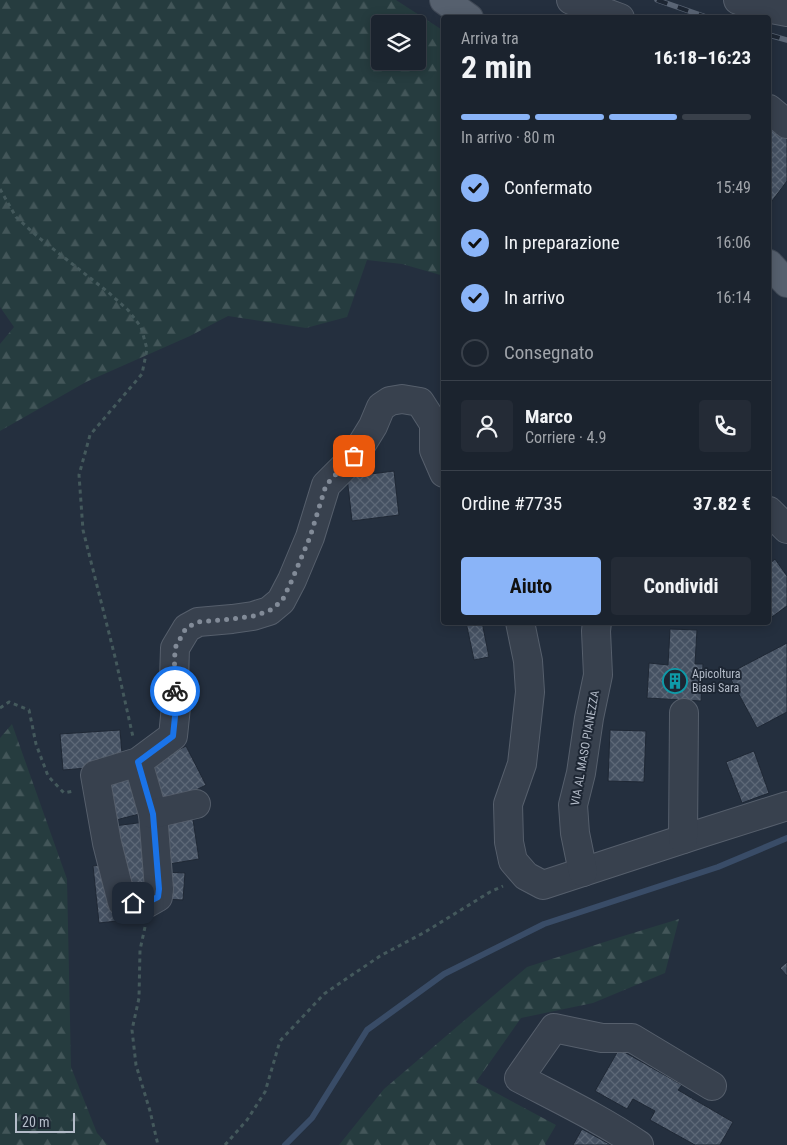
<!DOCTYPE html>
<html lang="it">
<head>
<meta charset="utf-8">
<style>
	body { margin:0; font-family:"Roboto Condensed",sans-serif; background:#242b36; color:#f1f3f6; height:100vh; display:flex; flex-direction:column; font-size:19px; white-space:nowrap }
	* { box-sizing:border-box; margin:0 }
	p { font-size:16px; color:#a0a4aa }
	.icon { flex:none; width:28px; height:28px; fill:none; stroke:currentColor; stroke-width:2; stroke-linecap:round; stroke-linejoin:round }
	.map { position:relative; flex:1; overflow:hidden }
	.drawer { position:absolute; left:441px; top:15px; width:330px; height:610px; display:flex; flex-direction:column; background:#1b232e; border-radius:5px; box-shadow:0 2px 12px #0003,0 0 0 1px #39404a }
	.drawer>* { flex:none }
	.tools { position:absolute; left:371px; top:15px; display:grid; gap:10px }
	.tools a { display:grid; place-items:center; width:55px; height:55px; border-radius:5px; background:#1b232e; box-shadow:0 2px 12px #0003,0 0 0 1px #39404a; font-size:25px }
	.scale { position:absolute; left:15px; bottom:12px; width:60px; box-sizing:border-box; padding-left:5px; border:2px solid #b4bcc9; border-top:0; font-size:14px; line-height:18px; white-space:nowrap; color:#b4bcc9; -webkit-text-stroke:4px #1d2633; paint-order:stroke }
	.pin { position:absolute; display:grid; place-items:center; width:42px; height:42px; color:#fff; margin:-21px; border-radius:10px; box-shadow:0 2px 8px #0006 }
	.courier { position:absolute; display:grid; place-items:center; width:50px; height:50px; margin:-25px; border:4px solid #1a73e8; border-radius:50%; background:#fff; color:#222; box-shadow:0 1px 6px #0007 }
	.summary em { font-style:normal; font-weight:700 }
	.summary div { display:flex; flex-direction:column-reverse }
	.summary { display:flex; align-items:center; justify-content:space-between; height:85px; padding:0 20px }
	h1 { font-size:32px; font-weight:700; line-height:38px }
	.bar { display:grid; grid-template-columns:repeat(4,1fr); gap:8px 5px; align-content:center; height:60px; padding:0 20px }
	.bar i { height:6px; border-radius:4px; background:#39404a }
	.bar .current { background:#8ab4f8 }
	.bar p { grid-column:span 4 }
	.line { display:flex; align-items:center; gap:12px; padding:0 20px; border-top:1px solid #39404a }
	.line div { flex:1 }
	.round { display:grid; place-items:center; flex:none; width:52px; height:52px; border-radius:5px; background:#242b36 }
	ol { padding:0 20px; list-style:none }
	li { display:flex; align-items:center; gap:15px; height:55px }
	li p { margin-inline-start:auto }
	li .icon { padding:5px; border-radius:50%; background:#8ab4f8; color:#111; stroke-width:4 }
	li:last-child { color:#a0a4aa }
	li i { width:28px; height:28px; border:2px solid #39404a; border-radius:50% }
	.action { display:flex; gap:10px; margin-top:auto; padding:10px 20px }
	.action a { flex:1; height:58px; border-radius:5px; background:#8ab4f8; color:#111; font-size:20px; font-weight:700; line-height:58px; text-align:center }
	.action a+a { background:#242b36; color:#f1f3f6 }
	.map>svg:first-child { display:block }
	.forest { fill:url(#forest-firs); fill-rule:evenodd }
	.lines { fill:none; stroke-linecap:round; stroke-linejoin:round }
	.stream { stroke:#394c67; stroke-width:6 }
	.building { fill:url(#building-cross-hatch); stroke:#1f2835 }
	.minor-casing { stroke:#565f6c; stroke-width:30 }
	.major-casing { stroke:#414a57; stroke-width:30 }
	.path { stroke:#44595c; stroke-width:3; stroke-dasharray:4 4; stroke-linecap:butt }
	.minor { stroke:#38414e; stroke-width:28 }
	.major { stroke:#56606e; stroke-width:28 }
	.rail-casing { stroke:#5a6575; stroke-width:5.5 }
	.rail { stroke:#1d2633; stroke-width:4; stroke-dasharray:11; stroke-linecap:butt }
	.done { stroke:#828b98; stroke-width:5; stroke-dasharray:0 9 }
	.route { stroke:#1a73e8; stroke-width:6 }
	.labels { text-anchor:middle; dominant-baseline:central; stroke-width:4; stroke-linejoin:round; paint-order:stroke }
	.poi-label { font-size:12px; fill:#b4bcc9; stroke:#1d2633; text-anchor:start }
	.street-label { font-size:12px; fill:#b4bcc9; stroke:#1d2633 }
</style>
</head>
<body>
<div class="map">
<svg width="787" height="1145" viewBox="0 0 787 1145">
	<defs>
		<pattern id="forest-firs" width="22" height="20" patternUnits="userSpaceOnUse" patternTransform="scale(1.25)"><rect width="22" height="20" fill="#263c3f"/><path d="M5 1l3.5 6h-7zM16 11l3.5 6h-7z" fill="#435659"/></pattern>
		<pattern id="building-cross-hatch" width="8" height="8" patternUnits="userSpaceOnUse" patternTransform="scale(1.25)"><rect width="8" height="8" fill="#455162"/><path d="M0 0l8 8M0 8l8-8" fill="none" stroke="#5d6877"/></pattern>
	</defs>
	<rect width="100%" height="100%" fill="#242f3e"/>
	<!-- forest -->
	<g class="forest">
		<path d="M0 0H396L444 31V276L402 264 367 260 347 317 306 328 228 316 190 336 86 382 0 431V344L14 327 0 307ZM380 24H418V61H380Z"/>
		<polygon points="12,724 67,879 71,1067 97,1133 108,1145 0,1145 0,738"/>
		<polygon points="679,919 665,973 593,1003 521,1018 476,1082 556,1125 545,1144 546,1145 339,1145 384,1089 527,967 620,937"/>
	</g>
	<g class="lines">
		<!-- stream -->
		<polyline class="stream" points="285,1145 312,1118 367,1030 444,974 544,924 718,867 787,838"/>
	</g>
	<!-- building -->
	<g class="building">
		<polygon points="769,124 787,139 787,181 769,205"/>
		<polygon points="394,471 399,515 352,521 347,477"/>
		<polygon points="775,559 787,576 787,606 769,619 769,564"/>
		<polygon points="466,622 482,622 489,657 474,660"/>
		<polygon points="670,629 697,630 695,664 703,664 701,701 647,698 649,663 668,665"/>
		<polygon points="787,643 787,712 757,728 728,674"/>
		<polygon points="120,730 123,765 63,770 60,734"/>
		<polygon points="610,730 646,731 644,782 608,781"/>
		<polygon points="186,746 206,785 162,807 143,768"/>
		<polygon points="754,751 769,793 742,803 726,762"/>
		<polygon points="136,772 147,812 112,821 101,781"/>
		<polygon points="192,813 199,859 163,865 156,819"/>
		<polygon points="145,822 154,885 124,890 114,826"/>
		<polygon points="111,864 117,921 99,923 93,866"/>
		<polygon points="164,872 185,873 183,900 163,899"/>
		<polygon points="787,962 787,976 780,968"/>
		<polygon points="619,1049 682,1085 678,1090 733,1122 720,1145 695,1145 650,1120 655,1111 633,1099 627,1109 595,1091"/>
		<polygon points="582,1129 611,1145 573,1145"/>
	</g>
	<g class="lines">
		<defs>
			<g id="minor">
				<polyline points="571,0 620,18"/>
				<polyline points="738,0 756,6 787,12"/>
				<polyline points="769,109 787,124"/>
				<polyline points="769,511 787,529"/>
				<polyline points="520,622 528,661 530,692 522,764 508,804 509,842 513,861 526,876 543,885 705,832 787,806"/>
				<polyline points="138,762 153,814 159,889 158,897 144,905 122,902 107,843 95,775 138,762 173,736 177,697 174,681 175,648 187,628 198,622 232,619 253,616 269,611 281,601 292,580 310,537 326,485 354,457 373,426 381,407 390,401 402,399 420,402 434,424 434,450 444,473"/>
				<polyline points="153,814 196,804"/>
				<polyline points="683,839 684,713"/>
				<polyline points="583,872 575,833 573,805 581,773 589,718 598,675 596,631 597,622"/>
				<path d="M639 1145C601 1119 559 1099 519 1078L554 1028 602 1038H632L712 1086"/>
			</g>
			<g id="major">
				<polyline points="444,0 469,18"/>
				<polyline points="769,264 787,283"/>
			</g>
		</defs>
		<!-- minor casing -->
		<use href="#minor" class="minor-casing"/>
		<!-- major casing -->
		<use href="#major" class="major-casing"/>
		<!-- path -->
		<g class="path">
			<polyline points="0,189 16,217 38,237 108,292 128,310 141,327 147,349 142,374 90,435 79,475 83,530 116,661 133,737"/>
			<polyline points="0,708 9,702 29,710 36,744 48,776 64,793 74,791"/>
			<polyline points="145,927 140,950 139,998 132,1030 136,1065 150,1111 158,1145"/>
			<polyline points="225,1145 247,1120 265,1092 280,1041 324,994 380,956 425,932 490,892 503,886"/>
		</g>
		<!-- minor -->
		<use href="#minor" class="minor"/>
		<!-- major -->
		<use href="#major" class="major"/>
		<defs>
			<g id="rail">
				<polyline points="657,0 709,18"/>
				<polyline points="769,35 787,40"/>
			</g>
		</defs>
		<!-- rail casing -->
		<use href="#rail" class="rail-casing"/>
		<!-- rail -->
		<use href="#rail" class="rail"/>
	</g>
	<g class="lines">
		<!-- done -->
		<polyline class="done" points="175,691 174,682 175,648 186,628 198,622 232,619 253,616 269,611 282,601 292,580 310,537 326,485 339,471 354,456"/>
		<!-- route -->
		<polyline class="route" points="133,903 144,904 158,897 159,889 153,814 138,762 173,736 177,697 175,691"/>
	</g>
	<!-- icons -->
	<defs>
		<symbol id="building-ring" viewBox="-11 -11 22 22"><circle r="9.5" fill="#1d2633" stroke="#0f9aa8" stroke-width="1.5"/><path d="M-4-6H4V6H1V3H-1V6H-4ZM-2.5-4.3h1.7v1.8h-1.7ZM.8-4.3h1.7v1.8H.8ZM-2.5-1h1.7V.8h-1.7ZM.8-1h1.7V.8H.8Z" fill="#0f9aa8"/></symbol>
	</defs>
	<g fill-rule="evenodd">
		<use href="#building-ring" x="661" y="667" width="28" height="28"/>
	</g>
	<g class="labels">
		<!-- poi labels -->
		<g class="poi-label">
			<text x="692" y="674">Apicoltura<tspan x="692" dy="14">Biasi Sara</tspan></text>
		</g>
		<!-- street labels -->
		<g class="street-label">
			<text transform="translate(585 748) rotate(-80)">VIA AL MASO PIANEZZA</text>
		</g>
	</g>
</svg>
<div class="tools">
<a><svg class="icon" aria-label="layers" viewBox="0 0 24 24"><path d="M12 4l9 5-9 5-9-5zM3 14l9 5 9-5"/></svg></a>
</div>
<div class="scale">20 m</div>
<div class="pin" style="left:354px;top:456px;background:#ea580c"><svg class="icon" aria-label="bag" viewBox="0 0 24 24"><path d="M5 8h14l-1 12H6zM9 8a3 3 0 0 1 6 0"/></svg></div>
<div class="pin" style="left:133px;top:903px;background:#1f2937"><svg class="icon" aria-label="home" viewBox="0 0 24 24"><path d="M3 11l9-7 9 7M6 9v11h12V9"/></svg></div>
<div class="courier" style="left:175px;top:691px"><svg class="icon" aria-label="bike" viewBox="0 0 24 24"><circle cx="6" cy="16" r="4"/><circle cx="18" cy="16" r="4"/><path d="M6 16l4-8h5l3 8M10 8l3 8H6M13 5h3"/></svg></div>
<section class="drawer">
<div class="summary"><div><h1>2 min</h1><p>Arriva tra</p></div><em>16:18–16:23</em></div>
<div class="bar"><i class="current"></i><i class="current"></i><i class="current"></i><i></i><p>In arrivo · 80 m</p></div>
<ol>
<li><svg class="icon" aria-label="check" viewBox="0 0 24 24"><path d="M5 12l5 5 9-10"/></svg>Confermato<p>15:49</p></li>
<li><svg class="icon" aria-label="check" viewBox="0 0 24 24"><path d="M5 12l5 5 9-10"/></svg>In preparazione<p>16:06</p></li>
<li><svg class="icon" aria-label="check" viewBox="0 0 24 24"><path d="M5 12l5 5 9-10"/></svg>In arrivo<p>16:14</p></li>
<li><i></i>Consegnato</li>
</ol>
<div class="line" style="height:90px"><a class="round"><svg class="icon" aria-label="person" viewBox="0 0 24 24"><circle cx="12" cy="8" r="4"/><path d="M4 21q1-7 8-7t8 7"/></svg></a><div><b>Marco</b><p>Corriere · 4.9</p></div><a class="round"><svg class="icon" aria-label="phone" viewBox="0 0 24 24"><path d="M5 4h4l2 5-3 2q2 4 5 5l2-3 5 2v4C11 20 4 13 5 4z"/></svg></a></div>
<div class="line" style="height:65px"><div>Ordine #7735</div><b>37.82 €</b></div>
<div class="action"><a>Aiuto</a><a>Condividi</a></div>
</section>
</div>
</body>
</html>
